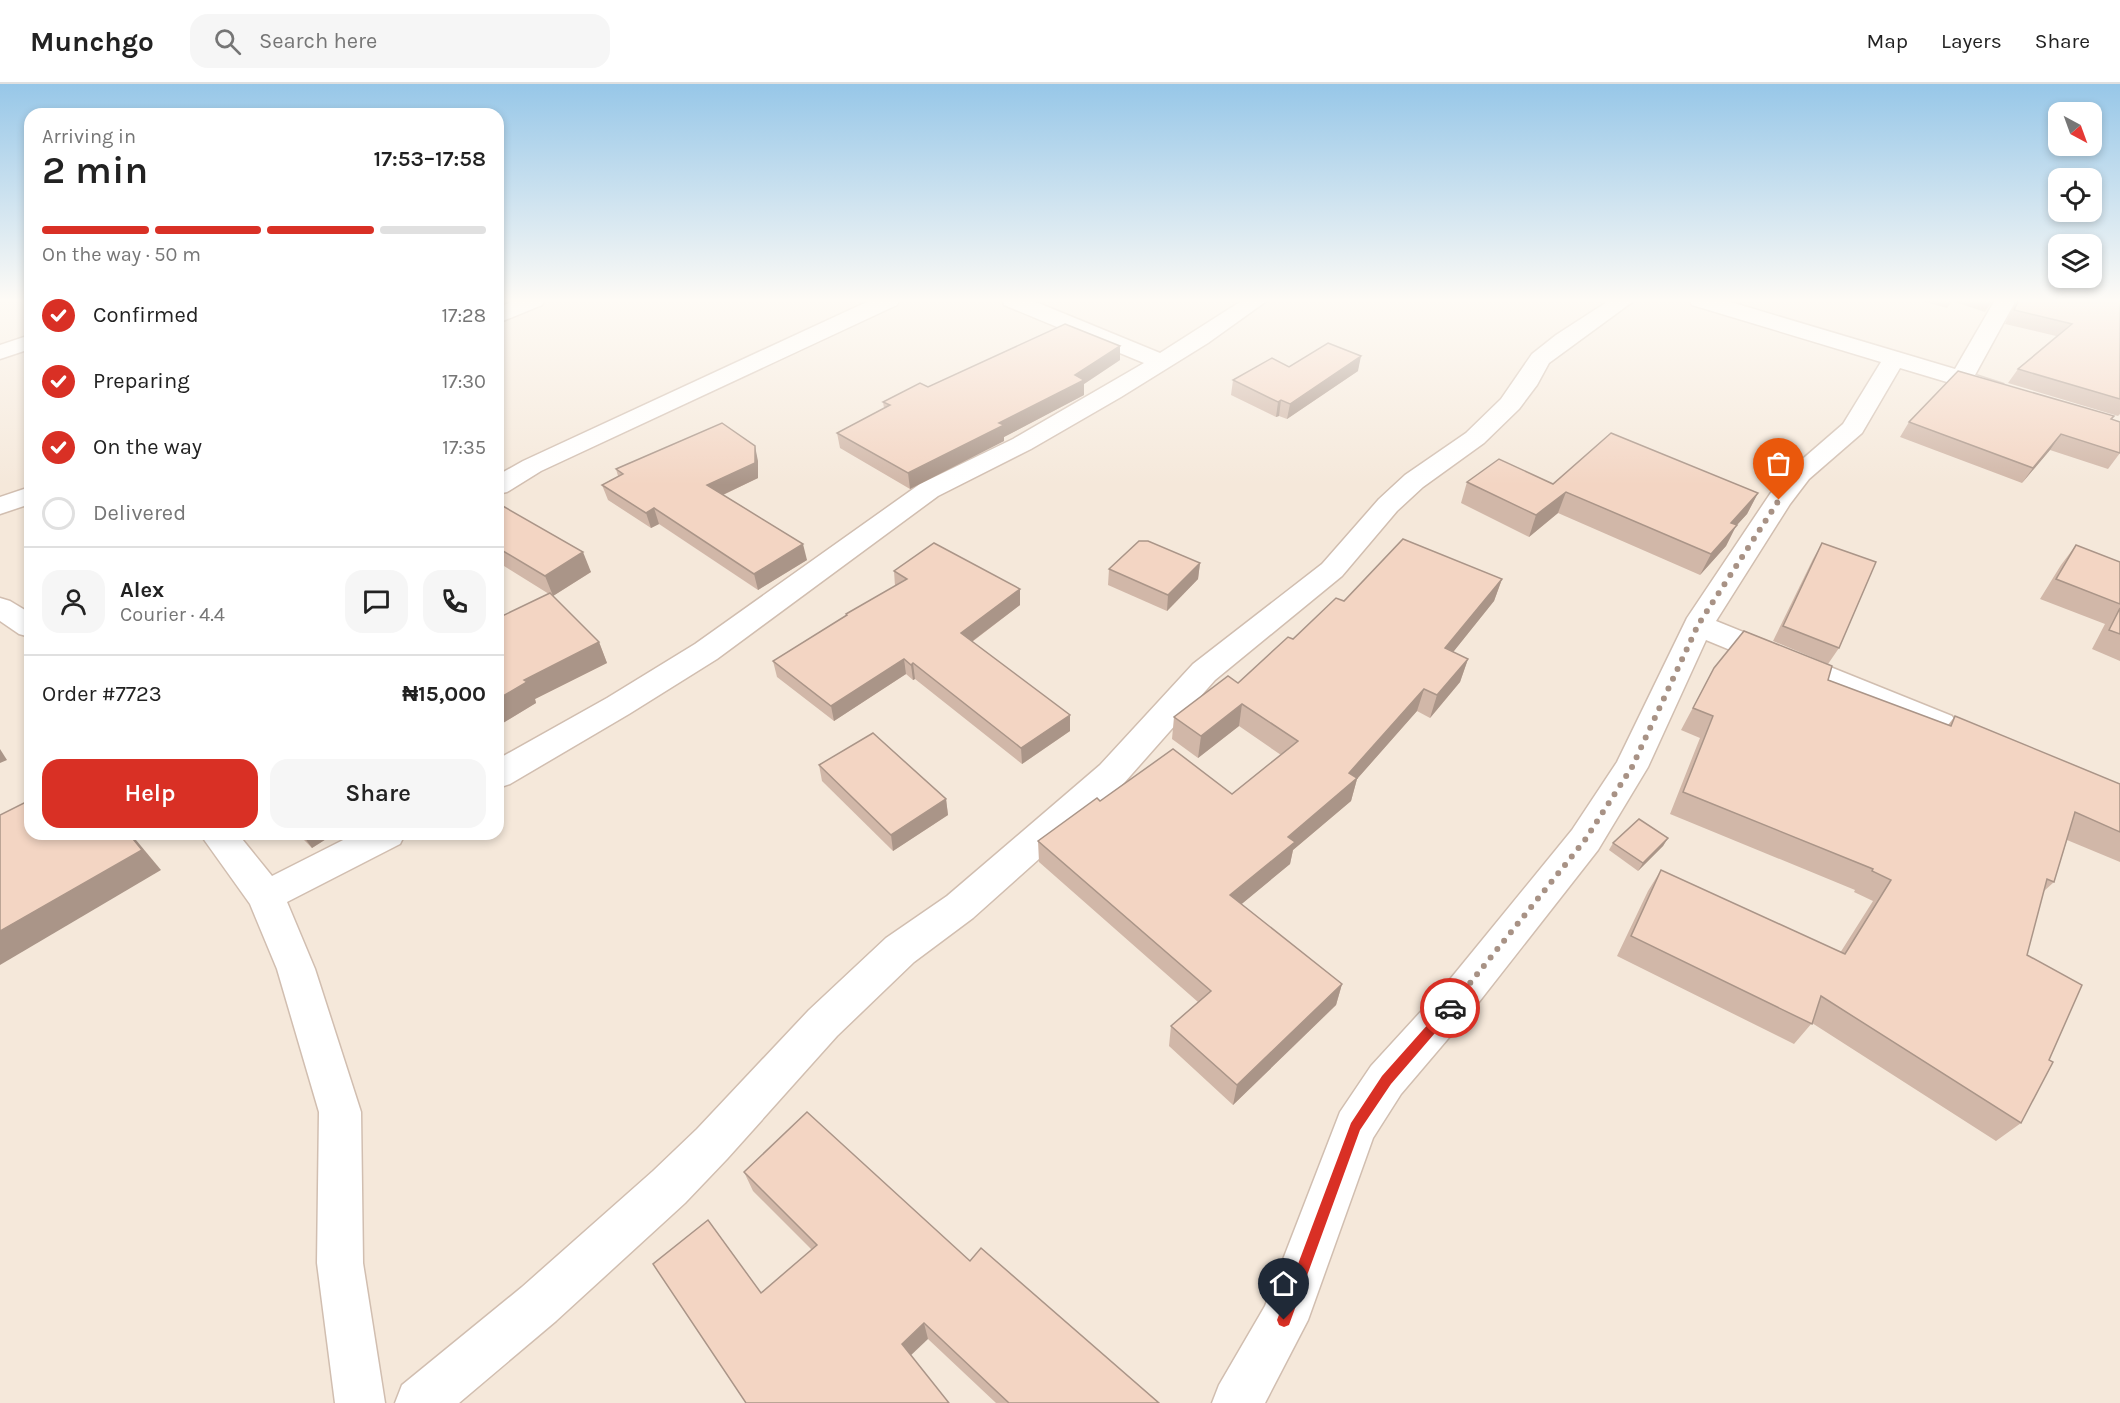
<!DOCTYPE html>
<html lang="en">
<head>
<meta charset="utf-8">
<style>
	body { margin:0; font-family:Karla,sans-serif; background:#f6f6f6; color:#222; height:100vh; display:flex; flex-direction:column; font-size:22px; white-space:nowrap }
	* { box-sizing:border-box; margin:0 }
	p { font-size:20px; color:#767676 }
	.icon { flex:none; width:33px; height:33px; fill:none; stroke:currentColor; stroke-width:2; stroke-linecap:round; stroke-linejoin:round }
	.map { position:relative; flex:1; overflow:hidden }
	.sheet { position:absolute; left:24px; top:24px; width:480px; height:732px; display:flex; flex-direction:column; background:#fff; border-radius:18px; box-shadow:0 3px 9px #0003 }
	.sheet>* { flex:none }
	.needle { width:39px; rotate:139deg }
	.buttons { position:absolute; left:2048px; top:18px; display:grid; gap:12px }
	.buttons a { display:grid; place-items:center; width:54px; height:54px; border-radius:12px; background:#fff; box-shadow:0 3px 9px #0003; font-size:30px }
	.pin { position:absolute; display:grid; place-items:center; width:51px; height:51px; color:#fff; margin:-62px -26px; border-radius:50% 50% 50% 0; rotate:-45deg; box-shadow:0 0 6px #0007 }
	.pin .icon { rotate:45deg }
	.courier { position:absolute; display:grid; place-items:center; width:60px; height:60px; margin:-30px; border:4px solid #d93025; border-radius:50%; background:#fff; color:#222; box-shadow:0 2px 8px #0007 }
	.headline em { font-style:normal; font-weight:600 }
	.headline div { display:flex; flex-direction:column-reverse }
	.headline { display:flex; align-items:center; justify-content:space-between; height:102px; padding:0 18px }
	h1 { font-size:39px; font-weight:600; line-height:45px }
	.bar { display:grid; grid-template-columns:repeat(4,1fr); gap:9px 6px; align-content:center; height:72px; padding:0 18px }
	.bar i { height:8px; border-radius:4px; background:#e0e0e0 }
	.bar .current { background:#d93025 }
	.bar p { grid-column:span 4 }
	.line { display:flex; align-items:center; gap:15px; padding:0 18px; border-top:2px solid #e0e0e0 }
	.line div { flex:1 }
	.round { display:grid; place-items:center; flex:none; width:63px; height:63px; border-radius:18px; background:#f6f6f6 }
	ol { padding:0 18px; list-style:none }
	li { display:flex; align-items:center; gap:18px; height:66px }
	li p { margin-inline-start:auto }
	li .icon { padding:6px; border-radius:50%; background:#d93025; color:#fff; stroke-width:4 }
	li:last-child { color:#767676 }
	li i { width:33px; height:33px; border:3px solid #e0e0e0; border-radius:50% }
	.primary-button { display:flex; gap:12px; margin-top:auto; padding:12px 18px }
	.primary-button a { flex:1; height:69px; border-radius:18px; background:#d93025; color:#fff; font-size:24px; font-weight:600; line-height:69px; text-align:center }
	.primary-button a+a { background:#f6f6f6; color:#222 }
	header { display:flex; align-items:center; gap:36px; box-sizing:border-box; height:84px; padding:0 30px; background:#fff; border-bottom:2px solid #e0e0e0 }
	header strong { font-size:28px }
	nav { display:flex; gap:33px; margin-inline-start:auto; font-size:21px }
	.search { width:420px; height:54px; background:#f6f6f6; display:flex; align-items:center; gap:15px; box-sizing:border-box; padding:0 21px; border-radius:18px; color:#767676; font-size:22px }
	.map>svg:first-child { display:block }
	.residential { fill:#f5e8da }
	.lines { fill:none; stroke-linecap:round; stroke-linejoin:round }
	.street-casing { stroke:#d1beb0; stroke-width:3 }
	.street { fill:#fff; fill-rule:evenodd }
	.wall { fill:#d1b7a8 }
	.shaded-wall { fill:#aa9588 }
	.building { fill:#f3d5c3; stroke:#aa9588; stroke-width:1.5 }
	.route { fill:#d93025 }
	.done { stroke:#a89285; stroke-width:6; stroke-dasharray:0 10.8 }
</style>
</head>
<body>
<header>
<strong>Munchgo</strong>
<div class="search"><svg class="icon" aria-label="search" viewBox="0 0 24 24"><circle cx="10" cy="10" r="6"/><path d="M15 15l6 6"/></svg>Search here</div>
<nav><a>Map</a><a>Layers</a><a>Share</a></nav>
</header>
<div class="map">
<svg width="2120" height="1319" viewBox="0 0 2120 1319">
	<rect width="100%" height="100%" fill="#fdf6ec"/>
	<!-- residential -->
	<polygon class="residential" points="0,216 30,216 30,750 498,750 498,216 2120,216 2120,1319 0,1319"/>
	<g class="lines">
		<defs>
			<g id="street">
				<polygon points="515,216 544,216 542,221 498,239 498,224"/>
				<polygon points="871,216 899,216 897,221 541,387 507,408 498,410 498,391 523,377"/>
				<polygon points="1002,216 1031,216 1160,269 1243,216 1268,216 1208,259 1121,313 1031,365 938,412 717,575 629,630 510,700 498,704 498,675 607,614 695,560 920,400 1013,355 1144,279 1004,221"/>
				<polygon points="1610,216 1635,216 1549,279 1537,301 1519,325 1484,359 1423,403 1397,427 1342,492 1215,596 1124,699 973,834 914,878 837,952 727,1075 685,1119 556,1237 459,1319 395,1319 402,1301 522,1203 653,1087 697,1045 809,926 886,854 947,812 1100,681 1193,580 1322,480 1379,415 1405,391 1466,349 1501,315 1532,270 1556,251"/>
				<polygon points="1690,216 1724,216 1955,285 1995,216 2016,216 1975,291 2003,300 2007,305 2003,310 1995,312 1987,310 1900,284 1862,349 1809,395 1790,420 1716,537 1952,632 1957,640 1952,648 1941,652 1930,648 1706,556 1648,683 1598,766 1475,923 1401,1010 1373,1054 1308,1236 1265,1319 1212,1319 1219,1301 1265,1222 1340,1028 1371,982 1447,899 1572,746 1617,678 1687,534 1770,410 1791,385 1843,340 1881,278 1692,221"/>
				<polygon points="30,251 30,265 0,275 0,261"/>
				<polygon points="30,403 30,420 0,430 0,413"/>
				<polygon points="0,514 10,517 30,529 30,553 19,550 0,537"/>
				<polygon points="200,750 238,750 272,792 355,750 405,750 400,760 287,818 315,885 361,1028 363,1179 385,1319 335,1319 317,1179 319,1028 277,885 250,820"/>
			</g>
		</defs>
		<!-- street casing -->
		<use href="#street" class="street-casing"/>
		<!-- street -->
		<use href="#street" class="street"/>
	</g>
	<!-- wall -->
	<g class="wall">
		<polygon points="1918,216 1993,216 1985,228 1952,217 1947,224"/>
		<polygon points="2016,216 2120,216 2120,330 2118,332 2008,299 2018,285 2056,252 2005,240"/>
		<polygon points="1120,276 1084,300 1084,311 1004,353 1004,357 910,405 840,364 837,349 884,324 883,318"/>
		<polygon points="1358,287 1287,335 1279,332 1276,333 1231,311 1233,296"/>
		<polygon points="2111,335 2120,369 2108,385 2050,366 2022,399 1900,353 1909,338"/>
		<polygon points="758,377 758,394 723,411 807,476 758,506 659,440 651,444 608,416 602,401 618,392 616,385"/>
		<polygon points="1467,398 1553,400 1758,409 1747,430 1736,442 1726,462 1700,491 1558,429 1529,453 1461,419"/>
		<polygon points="498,423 591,488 553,512 599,558 607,579 535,615 536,619 498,642 549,510 504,482 498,485"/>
		<polygon points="1822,459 1839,564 1828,580 1773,557 1813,475"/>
		<polygon points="2076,461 2120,478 2120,577 2092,565 2105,540 2040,515 2061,481"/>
		<polygon points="1200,479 1198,495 1167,527 1108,501 1109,485"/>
		<polygon points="894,487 1020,521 972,558 1070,647 1022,680 915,595 913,596 906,590 834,637 777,593 773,577 846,532 846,530 895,502"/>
		<polygon points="1502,495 1494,517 1453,568 1468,575 1460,598 1430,634 1417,627 1357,695 1351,717 1293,766 1290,780 1241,820 1342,900 1336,921 1233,1021 1169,962 1171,942 1198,918 1039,778 1038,757 1100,717 1232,710 1281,671 1239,642 1198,674 1172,655 1174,633 1238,599 1293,555 1344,517"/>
		<polygon points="1714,584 1828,596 1948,641 1955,632 2120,700 2120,778 2067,756 2054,798 2043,808 2027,871 2049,976 2021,1039 1996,1057 1812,939 1794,960 1617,872 1648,807 1661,786 1840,869 1873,817 1854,808 1855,806 1670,730 1700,654 1681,646"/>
		<polygon points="819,681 946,715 948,731 893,767 822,697"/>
		<polygon points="298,750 334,750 312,764"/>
		<polygon points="1668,754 1663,762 1638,787 1609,766 1613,759"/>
		<polygon points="744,1088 970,1177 1159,1319 996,1319 928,1255 812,1166 753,1107"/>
	</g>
	<!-- shaded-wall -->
	<g class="shaded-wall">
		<polygon points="1120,262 1120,276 1084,300 1084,311 1004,353 1004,357 910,405 908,389 999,339"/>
		<polygon points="1361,272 1358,287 1287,335 1290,320"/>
		<polygon points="1281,316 1279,332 1276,333 1278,318"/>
		<polygon points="2061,350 2050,366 2022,399 2033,384"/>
		<polygon points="755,362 758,377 758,394 712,416 707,401"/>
		<polygon points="1566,408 1558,429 1529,453 1536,431"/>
		<polygon points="1758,409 1747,430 1736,442 1726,462 1700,491 1711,470 1731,439"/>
		<polygon points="654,424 659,440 651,444 646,429"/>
		<polygon points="803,460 807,476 758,506 754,490"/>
		<polygon points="583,468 591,488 553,512 545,492"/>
		<polygon points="498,470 504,482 498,485"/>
		<polygon points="1200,479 1198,495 1167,527 1168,511"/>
		<polygon points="1502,495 1494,517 1438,587 1445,564"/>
		<polygon points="1020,505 1020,521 962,565 961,549"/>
		<polygon points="599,558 607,579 535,615 536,619 498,642 498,615 524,596"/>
		<polygon points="904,575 906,590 834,637 831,622"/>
		<polygon points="1468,575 1460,598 1430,634 1437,611"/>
		<polygon points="913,579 915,595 913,596 911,581"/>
		<polygon points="1424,605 1417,627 1357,695 1351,717 1293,766 1290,780 1226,833 1230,811 1288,753 1349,689"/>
		<polygon points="1242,620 1239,642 1198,674 1201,652"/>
		<polygon points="1070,631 1070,647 1022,680 1021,664"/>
		<polygon points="0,665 7,676 0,679"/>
		<polygon points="946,715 948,731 893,767 891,751"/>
		<polygon points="129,750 131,750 161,786 0,881 0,847"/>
		<polygon points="302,750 334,750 312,764"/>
		<polygon points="1668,754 1663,762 1638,787 1643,779"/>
		<polygon points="1342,900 1336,921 1233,1021 1237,1001"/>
		<polygon points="924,1239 928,1255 907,1275 902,1260"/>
	</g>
	<!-- building -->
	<g class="building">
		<polygon points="2019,216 2120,216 2120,315 2018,285 2072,240 2014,226"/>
		<polygon points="1065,240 1120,262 1075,291 1084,296 999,339 1004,341 908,389 837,349 890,321 883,318 920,299 928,303"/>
		<polygon points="1328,259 1361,272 1290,320 1281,316 1278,318 1233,296 1272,274 1289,283"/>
		<polygon points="1958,287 2114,332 2111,335 2120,338 2120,369 2061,350 2033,384 1909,338"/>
		<polygon points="722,339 755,362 755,379 707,401 803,460 754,490 654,424 646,429 602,401 623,390 616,385"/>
		<polygon points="1611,349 1758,409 1731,439 1737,441 1711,470 1566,408 1536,431 1467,398 1499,375 1553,400"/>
		<polygon points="501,421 583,468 545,492 498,464 498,423"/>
		<polygon points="1403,455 1502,495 1445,564 1468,575 1437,611 1424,605 1349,689 1357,694 1288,753 1295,758 1230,811 1342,900 1237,1001 1171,942 1211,907 1038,757 1097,714 1100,717 1173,665 1232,710 1298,657 1242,620 1201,652 1174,633 1228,592 1238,599 1288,553 1293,555 1336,514 1344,517"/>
		<polygon points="1139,457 1148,457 1200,479 1168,511 1109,485"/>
		<polygon points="934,459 1020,505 961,549 1070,631 1021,664 913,579 911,581 904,575 831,622 773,577 847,531 846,530 907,495 894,487"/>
		<polygon points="1822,459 1876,478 1839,564 1783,542"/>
		<polygon points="2076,461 2120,478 2120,520 2056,495"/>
		<polygon points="550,509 599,558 524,596 527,598 498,615 498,534"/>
		<polygon points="2120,524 2120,550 2109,546"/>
		<polygon points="1744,547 1832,582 1828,596 1951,642 1955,632 2120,700 2120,748 2075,728 2054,798 2047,795 2027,871 2082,901 2049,976 2053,978 2021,1039 1821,912 1812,940 1631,852 1661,786 1845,870 1891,796 1872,787 1873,785 1683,708 1713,632 1693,624 1714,584"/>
		<polygon points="873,649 946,715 891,751 819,681"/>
		<polygon points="30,716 30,750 129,750 142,766 0,847 0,731"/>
		<polygon points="1639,735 1668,754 1643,779 1613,759"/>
		<polygon points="807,1028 970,1177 981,1164 1159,1319 1009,1319 924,1239 902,1260 949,1319 746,1319 653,1180 708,1136 761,1209 817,1161 744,1088"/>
	</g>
	<!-- sky -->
	<linearGradient id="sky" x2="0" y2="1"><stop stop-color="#97c7e8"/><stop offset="0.54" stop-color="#fefbf6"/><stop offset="1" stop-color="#fefbf6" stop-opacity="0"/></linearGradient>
	<rect width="2120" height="401" fill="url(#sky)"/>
	<!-- route -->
	<polygon class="route" points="1450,918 1454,920 1454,927 1391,1000 1360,1046 1289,1241 1284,1243 1279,1241 1277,1236 1351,1039 1382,992 1446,920"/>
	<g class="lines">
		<!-- done -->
		<polyline class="done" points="1450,924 1585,756 1632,683 1698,541 1779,416"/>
	</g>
</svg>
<div class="buttons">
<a><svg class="needle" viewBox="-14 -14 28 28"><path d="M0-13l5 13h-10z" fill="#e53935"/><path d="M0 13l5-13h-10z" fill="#767676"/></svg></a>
<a><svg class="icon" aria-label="locate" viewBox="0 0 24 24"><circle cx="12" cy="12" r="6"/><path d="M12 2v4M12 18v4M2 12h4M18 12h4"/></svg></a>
<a><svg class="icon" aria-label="layers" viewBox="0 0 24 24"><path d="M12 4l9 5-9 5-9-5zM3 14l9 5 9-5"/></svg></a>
</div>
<div class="pin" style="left:1779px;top:416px;background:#ea580c"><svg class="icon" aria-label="bag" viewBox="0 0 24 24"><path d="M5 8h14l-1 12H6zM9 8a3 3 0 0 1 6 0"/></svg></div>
<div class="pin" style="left:1284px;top:1236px;background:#1f2937"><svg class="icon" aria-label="home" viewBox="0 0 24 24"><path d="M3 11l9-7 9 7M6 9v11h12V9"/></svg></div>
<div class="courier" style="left:1450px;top:924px"><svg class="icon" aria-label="car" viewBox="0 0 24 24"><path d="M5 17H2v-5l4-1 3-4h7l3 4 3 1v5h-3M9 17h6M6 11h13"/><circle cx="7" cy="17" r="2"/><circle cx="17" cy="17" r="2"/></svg></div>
<section class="sheet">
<div class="headline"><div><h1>2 min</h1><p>Arriving in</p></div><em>17:53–17:58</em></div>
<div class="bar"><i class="current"></i><i class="current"></i><i class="current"></i><i></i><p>On the way · 50 m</p></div>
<ol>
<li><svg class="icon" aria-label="check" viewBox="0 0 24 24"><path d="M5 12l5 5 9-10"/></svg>Confirmed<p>17:28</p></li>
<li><svg class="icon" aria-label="check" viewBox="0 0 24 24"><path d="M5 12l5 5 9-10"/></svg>Preparing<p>17:30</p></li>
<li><svg class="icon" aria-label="check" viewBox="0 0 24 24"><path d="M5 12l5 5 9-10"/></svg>On the way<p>17:35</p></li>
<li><i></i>Delivered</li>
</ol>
<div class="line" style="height:108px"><a class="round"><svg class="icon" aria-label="person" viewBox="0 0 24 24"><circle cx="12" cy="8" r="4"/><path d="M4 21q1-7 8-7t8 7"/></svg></a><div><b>Alex</b><p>Courier · 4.4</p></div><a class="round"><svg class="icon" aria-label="chat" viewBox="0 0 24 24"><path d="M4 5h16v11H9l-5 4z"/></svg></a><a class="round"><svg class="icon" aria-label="phone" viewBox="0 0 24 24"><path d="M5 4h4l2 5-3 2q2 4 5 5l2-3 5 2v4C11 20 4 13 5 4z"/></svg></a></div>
<div class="line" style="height:78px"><div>Order #7723</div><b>₦15,000</b></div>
<div class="primary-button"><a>Help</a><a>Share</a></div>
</section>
</div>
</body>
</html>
